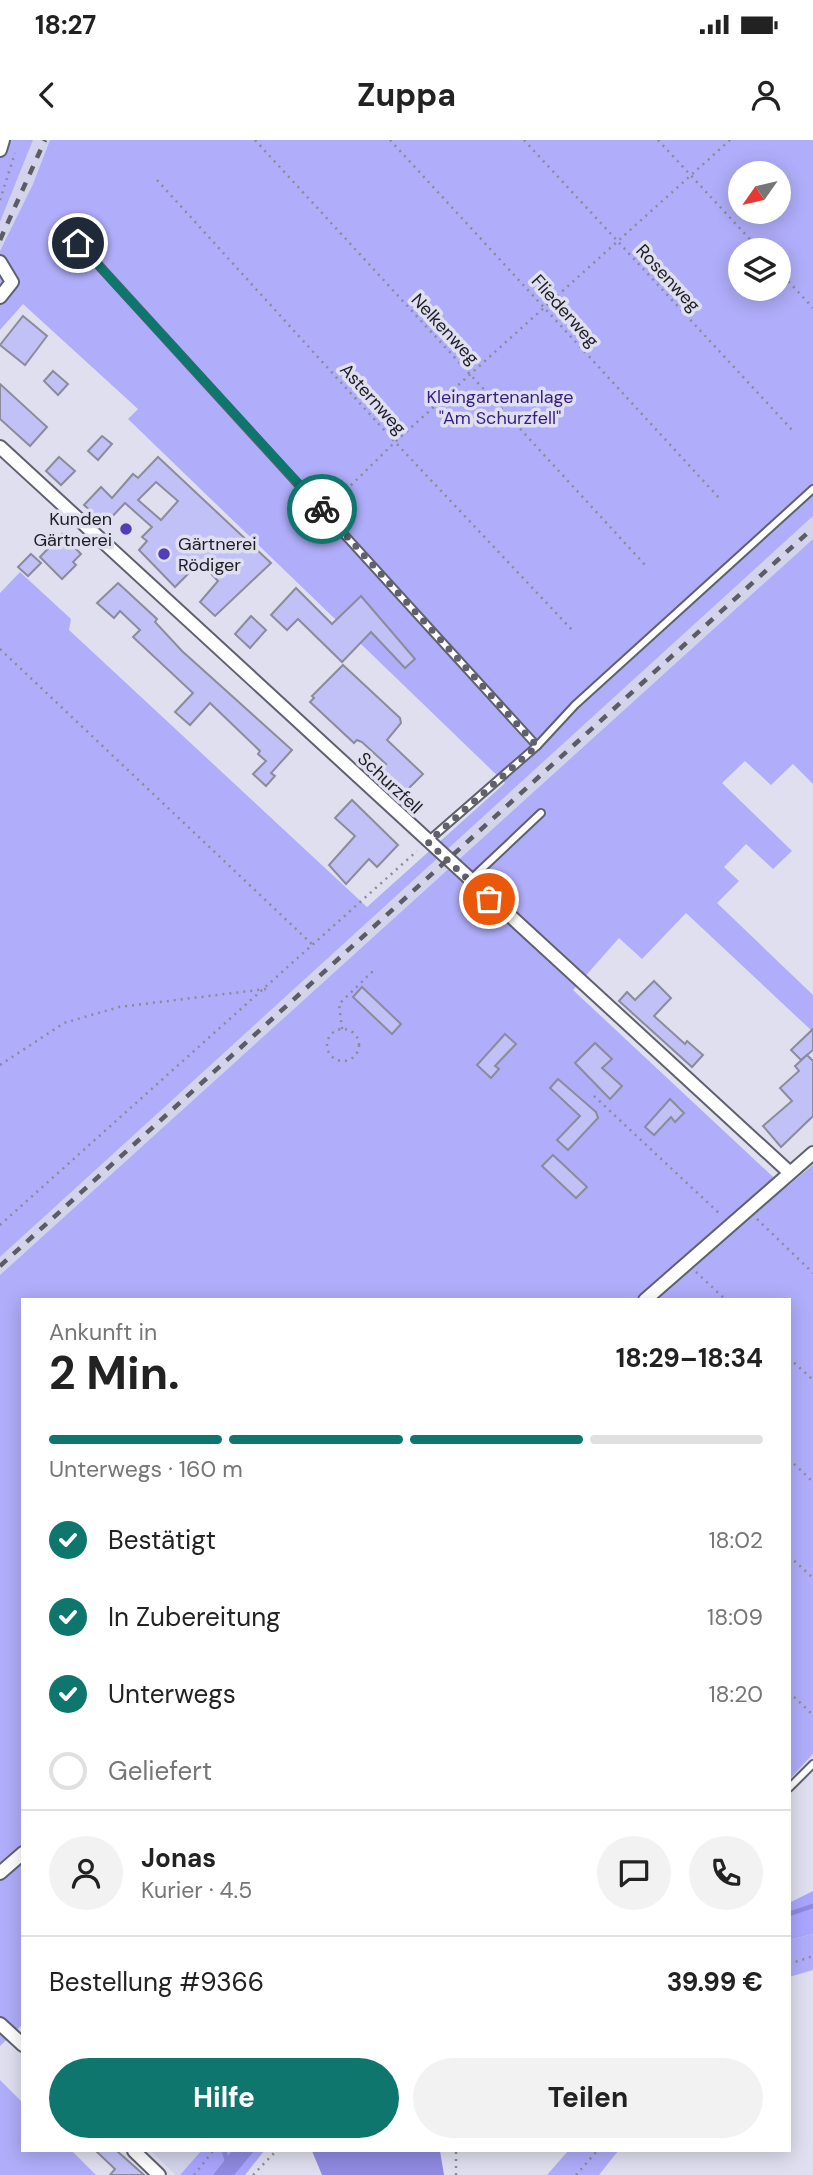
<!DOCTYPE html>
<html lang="de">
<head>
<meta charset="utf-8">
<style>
	body { margin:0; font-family:"DM Sans",sans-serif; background:#f2f2f2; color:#222; height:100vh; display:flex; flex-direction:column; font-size:26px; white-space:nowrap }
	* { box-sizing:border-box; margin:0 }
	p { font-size:23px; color:#767676 }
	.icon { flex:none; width:38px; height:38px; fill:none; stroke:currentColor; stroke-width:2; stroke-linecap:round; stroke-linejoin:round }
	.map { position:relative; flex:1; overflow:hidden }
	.sheet { position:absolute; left:21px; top:1158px; width:770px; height:854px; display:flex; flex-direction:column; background:#fff; border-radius:0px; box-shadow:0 4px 18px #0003 }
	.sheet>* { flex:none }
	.needle { width:46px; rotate:236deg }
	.buttons { position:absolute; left:728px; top:21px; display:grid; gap:14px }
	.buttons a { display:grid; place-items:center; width:63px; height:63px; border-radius:50%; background:#fff; box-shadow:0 4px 18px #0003; font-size:35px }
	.pin { position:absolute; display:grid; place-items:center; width:60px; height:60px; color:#fff; margin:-30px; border:4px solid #fff; border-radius:50%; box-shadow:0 2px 7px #0007 }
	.courier { position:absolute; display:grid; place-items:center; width:70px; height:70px; margin:-35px; border:5px solid #0f766e; border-radius:50%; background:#fff; color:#222; box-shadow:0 2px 9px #0007 }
	.head em { font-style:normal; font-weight:700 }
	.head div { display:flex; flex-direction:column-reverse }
	.head { display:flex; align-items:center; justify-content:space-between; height:119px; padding:0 28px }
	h1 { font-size:46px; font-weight:700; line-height:52px }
	.bar { display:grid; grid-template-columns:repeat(4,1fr); gap:10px 7px; align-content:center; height:84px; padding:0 28px }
	.bar i { height:9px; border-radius:5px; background:#e0e0e0 }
	.bar .selected { background:#0f766e }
	.bar p { grid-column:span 4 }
	.line { display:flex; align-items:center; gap:18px; padding:0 28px; border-top:2px solid #e0e0e0 }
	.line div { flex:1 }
	.round { display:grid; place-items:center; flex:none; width:74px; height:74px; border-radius:37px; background:#f2f2f2 }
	ol { padding:0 28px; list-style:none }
	li { display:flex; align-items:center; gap:21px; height:77px }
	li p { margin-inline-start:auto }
	li .icon { padding:7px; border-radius:50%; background:#0f766e; color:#fff; stroke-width:4 }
	li:last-child { color:#767676 }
	li i { width:38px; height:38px; border:4px solid #e0e0e0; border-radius:50% }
	.button { display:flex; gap:14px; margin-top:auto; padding:14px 28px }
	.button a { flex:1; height:80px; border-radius:42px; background:#0f766e; color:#fff; font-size:28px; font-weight:700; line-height:80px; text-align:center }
	.button a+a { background:#f2f2f2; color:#222 }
	.status { display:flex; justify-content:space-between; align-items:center; height:49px; padding:0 35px; background:#fff; direction:ltr }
	.status svg { height:19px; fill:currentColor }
	header { display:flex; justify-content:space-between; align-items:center; height:91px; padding:0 28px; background:#fff; font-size:32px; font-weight:700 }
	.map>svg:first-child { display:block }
	.built { fill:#d3d3eb }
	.green { fill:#b0adfa; fill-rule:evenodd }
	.forest { fill:#aaa6ff }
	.water { fill:#908ae1 }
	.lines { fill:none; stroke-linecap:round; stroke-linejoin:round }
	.stream { stroke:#908ae1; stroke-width:4.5 }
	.building { fill:#c2c1f7; stroke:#8b8b9b; stroke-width:2; fill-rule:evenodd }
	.lane-casing { stroke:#60616f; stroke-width:10 }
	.street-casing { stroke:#60616f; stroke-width:16 }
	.path { stroke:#8b8b98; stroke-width:2.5; stroke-dasharray:2 5; stroke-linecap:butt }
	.lane { stroke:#fff; stroke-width:6 }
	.street { stroke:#fff; stroke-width:12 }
	.rail { stroke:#5c5c66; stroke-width:4.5; stroke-dasharray:9 9; stroke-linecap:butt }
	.done { stroke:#61616b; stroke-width:7; stroke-dasharray:0 12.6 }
	.route { stroke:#0f766e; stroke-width:9 }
	.poi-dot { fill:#543eb6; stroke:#dfdff0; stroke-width:2.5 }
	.labels { text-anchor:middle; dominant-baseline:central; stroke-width:7; stroke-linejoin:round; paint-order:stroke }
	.street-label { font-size:18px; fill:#1d1d23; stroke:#dfdff0 }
	.park-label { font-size:18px; fill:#351d81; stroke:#dfdff0 }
	.poi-label { font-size:18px; fill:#1d1d23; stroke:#dfdff0; text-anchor:end }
</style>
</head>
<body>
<div class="status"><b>18:27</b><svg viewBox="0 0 49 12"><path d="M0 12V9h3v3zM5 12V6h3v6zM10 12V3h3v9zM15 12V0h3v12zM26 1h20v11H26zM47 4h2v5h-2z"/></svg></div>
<header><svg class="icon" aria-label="back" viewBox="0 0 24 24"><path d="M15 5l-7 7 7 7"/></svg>Zuppa<svg class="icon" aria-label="person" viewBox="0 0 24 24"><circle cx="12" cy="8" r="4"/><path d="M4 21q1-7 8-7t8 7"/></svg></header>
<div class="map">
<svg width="813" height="2035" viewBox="0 0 813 2035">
	<rect width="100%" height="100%" fill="#dfdff0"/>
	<!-- built -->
	<g class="built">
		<polygon points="33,0 50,0 33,44 0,111 0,82"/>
		<polygon points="813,376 813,399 0,1135 0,1117"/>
		<polygon points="151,2011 201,2011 180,2035 176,2035"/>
	</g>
	<!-- green -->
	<g class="green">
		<polygon points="0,0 33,0 0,82"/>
		<path d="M50 0H813V376L0 1117V453L20 432 71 479 69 490 367 767 505 643 128 279 138 269 23 164 0 190V111L33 44ZM740 33H779V72H740ZM740 110H779V149H740Z"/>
		<polygon points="813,399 813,644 793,624 771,645 745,621 722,643 792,711 773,729 746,704 724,727 739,741 717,763 813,855 813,892 686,773 642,819 619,798 573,850 785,1048 813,1025 813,1614 789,1640 789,1160 23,1160 23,1884 0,1906 0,1135"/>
		<polygon points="813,1794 813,1830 789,1837 789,1800"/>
		<polygon points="0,1940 23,1963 23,2011 72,2011 96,2035 0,2035"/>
		<polygon points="568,2011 618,2011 599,2035 547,2035"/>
	</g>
	<!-- forest -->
	<g class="forest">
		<polygon points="813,1751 813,1794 789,1800 789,1763"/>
		<polygon points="201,2011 264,2011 245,2035 180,2035"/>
	</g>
	<!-- water -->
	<g class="water">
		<polygon points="232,2011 254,2011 234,2035 213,2035"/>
		<polygon points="312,2011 440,2011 444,2035 322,2035"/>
	</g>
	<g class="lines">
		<!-- stream -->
		<g class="stream">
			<polyline points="789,1774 813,1766"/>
			<polyline points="224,2011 227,2021"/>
		</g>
	</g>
	<!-- building -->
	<g class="building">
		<polygon points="23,176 47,196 25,225 0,205"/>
		<polygon points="53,231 68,244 58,255 44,241"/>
		<polygon points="0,244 47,287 30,306 0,279"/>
		<polygon points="102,296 112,304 98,320 88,311"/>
		<polygon points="59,317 75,331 61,345 46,331"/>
		<path d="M158 317 271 423 215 476 200 462 218 441 200 422 175 447 139 410 147 401 142 397 152 387 125 363 105 384 84 365 101 347 112 358 133 334 138 338ZM156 342 178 361 161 380 138 360Z"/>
		<polygon points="62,394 81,414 73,422 76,425 62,439 40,417"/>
		<polygon points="31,414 41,423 28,436 18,427"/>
		<polygon points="118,443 157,479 155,482 182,511 292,610 271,633 275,636 266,646 253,634 266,621 258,614 260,611 210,563 190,585 175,572 193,553 133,497 140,490 120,471 114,478 97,463"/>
		<polygon points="296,448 332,484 361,456 415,519 405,528 371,492 342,522 298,479 287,490 271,475"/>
		<polygon points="251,476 266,490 250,508 235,494"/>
		<polygon points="343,525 400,578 401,583 387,600 423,634 405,652 381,629 386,624 362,602 357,600 354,603 310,562 314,558 312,556"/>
		<polygon points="352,660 398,705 377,727 369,719 346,744 329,725 355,696 335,678"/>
		<polygon points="654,841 671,858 654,876 685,904 687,901 703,915 692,927 619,861 627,852 635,860"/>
		<polygon points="362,847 401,884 392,894 353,857"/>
		<polygon points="813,889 813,910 801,920 791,910"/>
		<polygon points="505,894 516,904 495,926 499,929 491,938 477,925"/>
		<polygon points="595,903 612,919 602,928 622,946 610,959 575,923"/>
		<polygon points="807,915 813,921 813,976 781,1007 763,986 792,961 780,948 799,931 795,926"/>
		<polygon points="558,939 596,972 598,978 568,1010 557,1000 580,976 550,948"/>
		<polygon points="670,959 684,973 675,982 671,977 654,995 645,987"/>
		<polygon points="553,1015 587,1047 576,1058 542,1026"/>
		<polygon points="96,2011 117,2011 144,2035 110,2035 115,2029"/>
	</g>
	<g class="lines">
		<defs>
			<g id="lane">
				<polyline points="62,85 537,606 429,700"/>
				<polyline points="537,606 575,565 813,349"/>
				<polyline points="470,740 541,673"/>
				<polyline points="789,1648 813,1624"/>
			</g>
			<g id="street">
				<polyline points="0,10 3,0"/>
				<polyline points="0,122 12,142 0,157"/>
				<polyline points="0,307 789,1032"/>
				<polyline points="645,1160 813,1013"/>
				<polyline points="0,1733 23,1713"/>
				<polyline points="0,1884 23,1905"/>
				<polyline points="134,2011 159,2035"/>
			</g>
		</defs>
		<!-- lane casing -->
		<use href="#lane" class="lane-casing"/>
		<!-- street casing -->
		<use href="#street" class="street-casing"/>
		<!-- path -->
		<g class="path">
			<polyline points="255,0 646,426"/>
			<polyline points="390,0 720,359"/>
			<polyline points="524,0 794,292"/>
			<polyline points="658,0 760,110"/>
			<polyline points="157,40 395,302 573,491"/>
			<polyline points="0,60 15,13"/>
			<polyline points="779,131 813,168"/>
			<polyline points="331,365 395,302 730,0"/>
			<polyline points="0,509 314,806"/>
			<polyline points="342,889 339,864 373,831"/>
			<circle cx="343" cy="905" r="16"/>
			<polyline points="0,925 64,883 119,867 266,849"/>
			<polyline points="594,956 721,1075"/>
			<polyline points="757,1079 813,1133"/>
			<polyline points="0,1085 417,711"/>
			<polyline points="696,1132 726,1160"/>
			<polyline points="789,1218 813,1240"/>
			<polyline points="789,1319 813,1342"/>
			<polyline points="789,1416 813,1438"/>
			<polyline points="789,1552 813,1575"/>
			<polyline points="789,1824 813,1816"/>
			<polyline points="194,2035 213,2011"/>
			<polyline points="253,2035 276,2011"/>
			<polyline points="456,2035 456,2011"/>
			<polyline points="576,2035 597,2011"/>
		</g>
		<!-- lane -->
		<use href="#lane" class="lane"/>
		<!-- street -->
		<use href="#street" class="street"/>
		<!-- rail -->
		<g class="rail">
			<polyline points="0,100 45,0"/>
			<polyline points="0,1126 813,388"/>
		</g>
	</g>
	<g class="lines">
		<!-- done -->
		<polyline class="done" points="322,369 537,606 428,702 489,759"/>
		<!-- route -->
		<polyline class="route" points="78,103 322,369"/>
	</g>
	<!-- markers -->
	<g class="poi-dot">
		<circle cx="126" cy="389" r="7"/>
		<circle cx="164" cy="414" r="7"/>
	</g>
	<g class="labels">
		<!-- street labels -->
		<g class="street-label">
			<text transform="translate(668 138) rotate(47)">Rosenweg</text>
			<text transform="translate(565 171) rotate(48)">Fliederweg</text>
			<text transform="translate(445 189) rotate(47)">Nelkenweg</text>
			<text transform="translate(373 259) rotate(48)">Asternweg</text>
			<text transform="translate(390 643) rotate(43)">Schurzfell</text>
		</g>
		<!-- park labels -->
		<g class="park-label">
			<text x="500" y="257">Kleingartenanlage<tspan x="500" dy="21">"Am Schurzfell"</tspan></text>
		</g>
		<!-- poi labels -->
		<g class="poi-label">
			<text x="112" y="379">Kunden<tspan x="112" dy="21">Gärtnerei</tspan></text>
			<text x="178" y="404" text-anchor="start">Gärtnerei<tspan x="178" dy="21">Rödiger</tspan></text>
		</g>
	</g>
</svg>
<div class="buttons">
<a><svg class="needle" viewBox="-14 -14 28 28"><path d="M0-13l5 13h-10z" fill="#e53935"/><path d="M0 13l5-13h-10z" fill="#767676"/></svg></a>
<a><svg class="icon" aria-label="layers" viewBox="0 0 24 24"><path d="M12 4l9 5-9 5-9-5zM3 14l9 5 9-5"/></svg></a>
</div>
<div class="pin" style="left:489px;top:759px;background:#ea580c"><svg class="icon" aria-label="bag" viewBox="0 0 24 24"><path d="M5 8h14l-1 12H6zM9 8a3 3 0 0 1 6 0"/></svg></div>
<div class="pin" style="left:78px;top:103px;background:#1f2937"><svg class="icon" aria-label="home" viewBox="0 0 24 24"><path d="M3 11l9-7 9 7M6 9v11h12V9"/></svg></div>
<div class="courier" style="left:322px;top:369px"><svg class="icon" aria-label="bike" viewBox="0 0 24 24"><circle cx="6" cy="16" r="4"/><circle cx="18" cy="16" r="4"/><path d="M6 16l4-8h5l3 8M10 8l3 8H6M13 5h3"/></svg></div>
<section class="sheet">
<div class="head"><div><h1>2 Min.</h1><p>Ankunft in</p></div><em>18:29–18:34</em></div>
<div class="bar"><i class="selected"></i><i class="selected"></i><i class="selected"></i><i></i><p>Unterwegs · 160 m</p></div>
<ol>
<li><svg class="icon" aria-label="check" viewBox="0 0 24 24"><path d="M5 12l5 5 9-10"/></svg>Bestätigt<p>18:02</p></li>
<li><svg class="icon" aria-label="check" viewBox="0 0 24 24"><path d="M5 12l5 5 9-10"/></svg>In Zubereitung<p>18:09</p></li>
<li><svg class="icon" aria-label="check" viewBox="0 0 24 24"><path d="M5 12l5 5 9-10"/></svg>Unterwegs<p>18:20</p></li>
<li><i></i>Geliefert</li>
</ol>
<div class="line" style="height:126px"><a class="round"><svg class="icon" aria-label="person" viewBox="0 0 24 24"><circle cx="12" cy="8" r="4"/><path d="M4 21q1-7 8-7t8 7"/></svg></a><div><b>Jonas</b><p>Kurier · 4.5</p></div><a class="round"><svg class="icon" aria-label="chat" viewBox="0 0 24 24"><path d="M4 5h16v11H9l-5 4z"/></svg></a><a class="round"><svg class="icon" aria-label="phone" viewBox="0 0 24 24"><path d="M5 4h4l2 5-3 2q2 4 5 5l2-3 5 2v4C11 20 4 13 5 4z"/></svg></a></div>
<div class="line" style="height:91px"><div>Bestellung #9366</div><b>39.99 €</b></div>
<div class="button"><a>Hilfe</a><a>Teilen</a></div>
</section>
</div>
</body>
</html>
